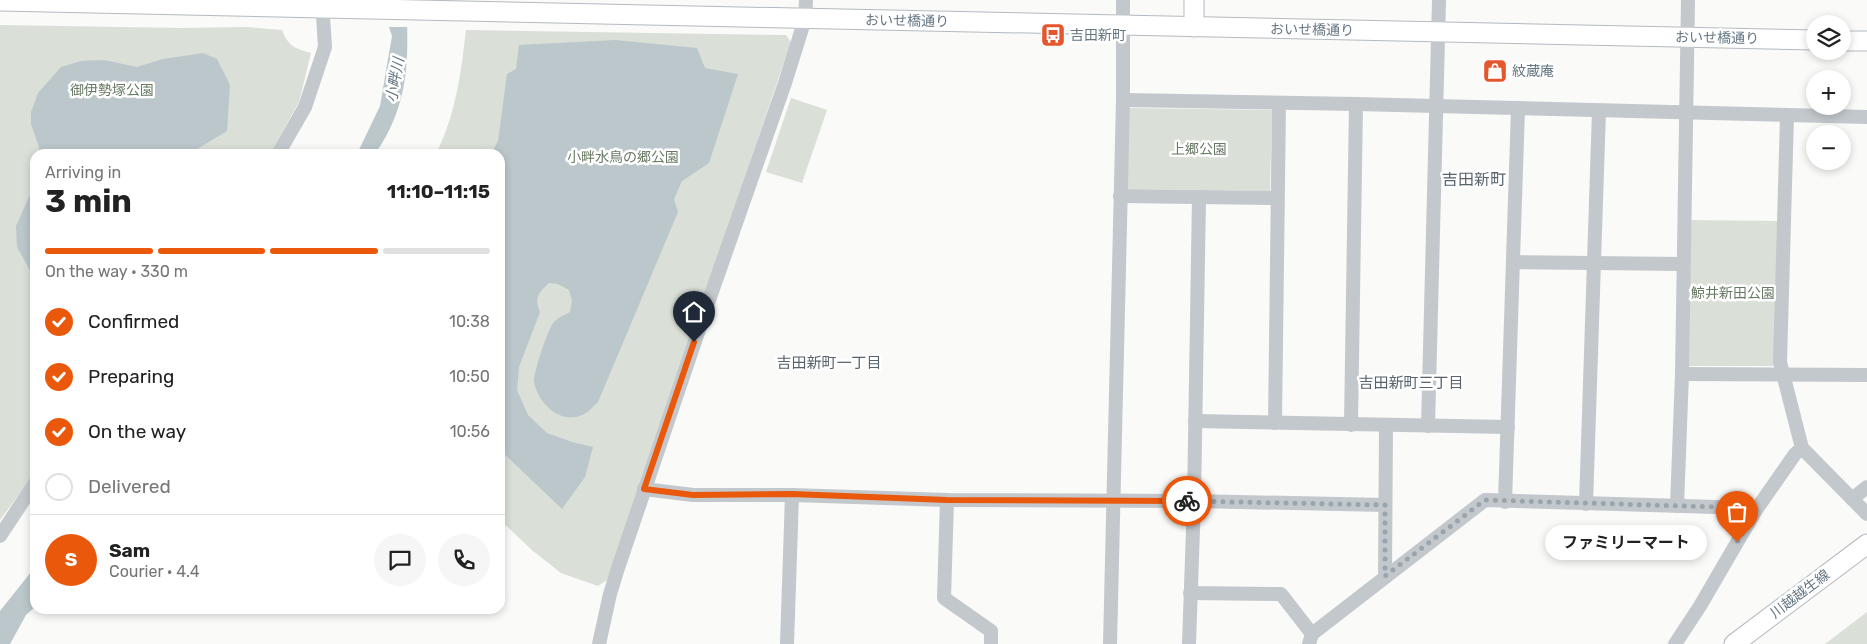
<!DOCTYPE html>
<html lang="en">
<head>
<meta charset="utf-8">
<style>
	body { margin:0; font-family:Rubik,"Noto Sans JP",sans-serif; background:#f6f6f6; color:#222; height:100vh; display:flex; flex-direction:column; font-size:19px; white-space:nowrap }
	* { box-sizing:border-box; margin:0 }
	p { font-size:16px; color:#767676 }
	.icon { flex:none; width:28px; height:28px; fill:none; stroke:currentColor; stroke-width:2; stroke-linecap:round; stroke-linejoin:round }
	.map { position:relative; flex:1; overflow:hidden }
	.side { position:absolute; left:30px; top:149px; width:475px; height:465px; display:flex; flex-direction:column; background:#fff; border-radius:15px; box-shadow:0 2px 8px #0003 }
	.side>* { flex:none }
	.tools { position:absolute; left:1806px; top:15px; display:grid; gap:10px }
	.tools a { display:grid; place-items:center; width:45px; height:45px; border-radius:50%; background:#fff; box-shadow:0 2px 8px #0003; font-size:25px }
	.pin { position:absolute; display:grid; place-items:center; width:42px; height:42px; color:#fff; margin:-51px -21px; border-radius:50% 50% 50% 0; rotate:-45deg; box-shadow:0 0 5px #0007 }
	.pin .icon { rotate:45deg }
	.courier { position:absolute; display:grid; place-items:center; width:50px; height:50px; margin:-25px; border:4px solid #ea580c; border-radius:50%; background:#fff; color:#222; box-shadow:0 1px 6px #0007 }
	.bubble { position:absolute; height:35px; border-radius:18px; background:#fff; box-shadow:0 2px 8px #0003; font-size:16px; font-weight:700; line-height:35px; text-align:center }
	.overview em { font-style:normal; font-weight:700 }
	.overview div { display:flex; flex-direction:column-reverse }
	.overview { display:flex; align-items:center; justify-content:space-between; height:85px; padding:0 15px }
	h1 { font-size:32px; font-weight:700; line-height:38px }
	.bar { display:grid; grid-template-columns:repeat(4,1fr); gap:8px 5px; align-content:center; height:60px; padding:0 15px }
	.bar i { height:6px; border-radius:4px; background:#e0e0e0 }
	.bar .on { background:#ea580c }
	.bar p { grid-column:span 4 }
	.line { display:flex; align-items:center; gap:12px; padding:0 15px; border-top:1px solid #e0e0e0 }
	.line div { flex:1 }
	.round { display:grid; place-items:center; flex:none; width:52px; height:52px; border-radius:26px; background:#f6f6f6 }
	ol { padding:0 15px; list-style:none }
	li { display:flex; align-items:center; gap:15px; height:55px }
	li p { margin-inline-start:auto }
	li .icon { padding:5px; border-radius:50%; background:#ea580c; color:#fff; stroke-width:4 }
	li:last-child { color:#767676 }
	li i { width:28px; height:28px; border:2px solid #e0e0e0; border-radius:50% }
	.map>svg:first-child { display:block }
	.green { fill:#dadfd7 }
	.water { fill:#bbc7cb }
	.pier { fill:#fafaf8 }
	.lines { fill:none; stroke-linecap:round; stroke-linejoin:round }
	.secondary-casing { stroke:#b3babf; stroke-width:21 }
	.street { stroke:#c3c8cc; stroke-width:14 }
	.secondary { stroke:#fff; stroke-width:19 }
	.done { stroke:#99a4ac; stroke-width:5; stroke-dasharray:0 9 }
	.route { stroke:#ea580c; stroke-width:6 }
	.labels { text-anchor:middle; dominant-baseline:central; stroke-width:5; stroke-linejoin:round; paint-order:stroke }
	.street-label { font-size:14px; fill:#657683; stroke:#fff }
	.poi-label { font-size:14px; fill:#657683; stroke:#fff; text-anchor:start }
	.park-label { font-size:14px; fill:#687a64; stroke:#fff }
	.water-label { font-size:15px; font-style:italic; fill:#60757c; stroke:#fff }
	.neighbourhood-label { font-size:15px; fill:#57646e; stroke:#fff }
	.quarter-label { font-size:16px; fill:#57646e; stroke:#fff }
</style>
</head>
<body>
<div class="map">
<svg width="1867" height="644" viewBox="0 0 1867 644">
	<rect width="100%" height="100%" fill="#fafaf8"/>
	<!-- green -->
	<g class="green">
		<path d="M0 25 181 28 246 27 282 30C289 47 294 48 311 53L299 102 270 154H35V473L0 520Z"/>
		<path d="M466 30 786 35 791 42 607 580 598 586 561 573 533 551 500 520V154H436C456 114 461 73 466 30Z"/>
		<polygon points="791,98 827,110 802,183 766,172"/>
		<polygon points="1128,108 1272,110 1270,191 1126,189"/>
		<polygon points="1690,220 1777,221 1776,366 1689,366"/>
		<polygon points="1867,612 1867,644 1825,644"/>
	</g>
	<!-- water -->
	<g class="water">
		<path d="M380 0H406C409 58 410 104 375 154H357L380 106 392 36Z"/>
		<path d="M615 40 697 48 705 68 738 74 709 163 682 181 674 199 678 212 598 402C591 409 586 415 576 417 556 421 536 400 534 380 534 372 548 328 554 322 558 317 565 315 570 312L572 301 569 290 558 284 549 283C538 293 534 298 540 312L519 367 517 390 528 415 547 433 572 442 593 447 585 477 562 509 500 450V154H491L498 141 507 74 516 69 519 45Z"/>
		<polygon points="203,53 217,59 230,85 227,131 189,154 39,154 39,147 31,124 31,112 38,93 61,67 81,61 104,60 137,67 163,59"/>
		<polygon points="35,184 35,279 17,247 16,226"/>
		<polygon points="35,567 35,607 26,615 10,644 0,644 0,611"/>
	</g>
	<!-- pier -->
	<polygon class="pier" points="378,0 408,0 410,27 387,27"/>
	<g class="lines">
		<defs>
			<g id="secondary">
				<polyline points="1194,0 1194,27"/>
				<polyline points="0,1 1815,40"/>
				<polyline points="1842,41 1867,41"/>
				<polyline points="1734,644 1867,544"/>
			</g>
		</defs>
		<!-- secondary casing -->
		<use href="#secondary" class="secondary-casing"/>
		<!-- street -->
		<g class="street">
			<polyline points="1123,100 1356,104 1867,117"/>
			<polyline points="1787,116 1780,362 1802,448 1867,514"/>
			<polyline points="278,154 305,107 325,47 322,1"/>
			<polyline points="1120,196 1277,198"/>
			<polyline points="1513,262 1683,264"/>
			<polyline points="1682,374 1867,375"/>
			<polyline points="1195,421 1508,427"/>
			<polyline points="1275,423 1279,103"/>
			<polyline points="1351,425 1356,104"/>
			<polyline points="1428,426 1439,0"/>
			<polyline points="644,489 693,495 792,495 947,500 1194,501 1385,505"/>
			<polyline points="1852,499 1867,487"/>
			<polyline points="947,500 944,598 991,631 991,644"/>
			<polyline points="1505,502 1518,109"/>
			<polyline points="1586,504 1599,111"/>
			<polyline points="1677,506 1682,374 1688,0"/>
			<polyline points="0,536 35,483"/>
			<polyline points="1385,577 1386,425"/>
			<polyline points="1190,593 1281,594 1312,634"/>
			<polyline points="599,644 610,594 618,568 707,306 785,83 805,19 806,0"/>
			<polyline points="787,644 792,495"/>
			<polyline points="1110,644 1123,100 1123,0"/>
			<polyline points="1189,644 1194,501 1199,197"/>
			<polyline points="1309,644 1312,634 1485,500 1750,508 1756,510"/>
			<polyline points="1675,644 1700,606 1756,510 1795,454 1802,448"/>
		</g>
		<!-- secondary -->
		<use href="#secondary" class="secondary"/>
	</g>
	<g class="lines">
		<!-- done -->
		<polyline class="done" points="1187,501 1385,505 1385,576 1485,500 1750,508 1756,510 1737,542"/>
		<!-- route -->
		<polyline class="route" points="694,342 644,489 693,495 792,494 947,500 1187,501"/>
	</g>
	<!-- icons -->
	<defs>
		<symbol id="bus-square" viewBox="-11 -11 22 22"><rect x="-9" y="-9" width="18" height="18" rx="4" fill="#e4572e" stroke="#fff"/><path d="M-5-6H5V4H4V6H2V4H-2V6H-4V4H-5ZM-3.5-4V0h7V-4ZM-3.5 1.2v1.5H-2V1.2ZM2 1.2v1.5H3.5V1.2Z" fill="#fff"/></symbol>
		<symbol id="shop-square" viewBox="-11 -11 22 22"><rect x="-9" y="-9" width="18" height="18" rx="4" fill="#e4572e" stroke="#fff"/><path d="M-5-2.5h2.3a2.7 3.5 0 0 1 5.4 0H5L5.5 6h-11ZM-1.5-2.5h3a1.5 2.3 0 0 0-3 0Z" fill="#fff"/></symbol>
	</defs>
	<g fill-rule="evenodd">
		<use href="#bus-square" x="1039" y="21" width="28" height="28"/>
		<use href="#shop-square" x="1481" y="57" width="28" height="28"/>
	</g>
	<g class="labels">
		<!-- street labels -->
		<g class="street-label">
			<text transform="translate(907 21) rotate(1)">おいせ橋通り</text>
			<text transform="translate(1312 30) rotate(1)">おいせ橋通り</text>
			<text transform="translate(1717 38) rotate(1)">おいせ橋通り</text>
			<text transform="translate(1800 594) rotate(-37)">川越越生線</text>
		</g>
		<!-- poi labels -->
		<g class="poi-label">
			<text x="1070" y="35">吉田新町</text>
			<text x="1512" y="71">紋蔵庵</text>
		</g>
		<!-- park labels -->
		<g class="park-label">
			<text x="112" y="90">御伊勢塚公園</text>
			<text x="1199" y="149">上郷公園</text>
			<text x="623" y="157">小畔水鳥の郷公園</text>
			<text x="1733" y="293">鯨井新田公園</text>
		</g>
		<!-- water labels -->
		<g class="water-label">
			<text transform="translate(395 80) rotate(-80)">小畔川</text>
		</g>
		<!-- neighbourhood labels -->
		<g class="neighbourhood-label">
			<text x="829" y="363">吉田新町一丁目</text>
			<text x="1411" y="383">吉田新町三丁目</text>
		</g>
		<!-- quarter labels -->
		<g class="quarter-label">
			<text x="1474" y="179">吉田新町</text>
		</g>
	</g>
</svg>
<div class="tools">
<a><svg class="icon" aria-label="layers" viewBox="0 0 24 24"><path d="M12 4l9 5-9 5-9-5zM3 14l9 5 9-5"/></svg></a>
<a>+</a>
<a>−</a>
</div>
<div class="pin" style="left:1737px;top:542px;background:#ea580c"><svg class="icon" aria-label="bag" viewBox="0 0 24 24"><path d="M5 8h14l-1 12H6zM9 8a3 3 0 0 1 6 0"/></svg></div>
<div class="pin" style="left:694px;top:342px;background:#1f2937"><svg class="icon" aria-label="home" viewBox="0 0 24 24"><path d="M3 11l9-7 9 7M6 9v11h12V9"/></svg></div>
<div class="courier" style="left:1187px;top:501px"><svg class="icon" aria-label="bike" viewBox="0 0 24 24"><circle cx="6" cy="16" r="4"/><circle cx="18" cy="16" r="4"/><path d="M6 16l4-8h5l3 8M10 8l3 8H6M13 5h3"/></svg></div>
<div class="bubble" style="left:1545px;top:525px;width:162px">ファミリーマート</div>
<section class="side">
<div class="overview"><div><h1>3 min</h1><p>Arriving in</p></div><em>11:10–11:15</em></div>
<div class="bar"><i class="on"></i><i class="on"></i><i class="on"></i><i></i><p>On the way · 330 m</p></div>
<ol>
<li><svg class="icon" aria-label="check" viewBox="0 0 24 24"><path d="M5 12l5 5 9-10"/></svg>Confirmed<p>10:38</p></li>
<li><svg class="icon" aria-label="check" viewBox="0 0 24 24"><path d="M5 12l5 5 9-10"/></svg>Preparing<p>10:50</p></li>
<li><svg class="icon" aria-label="check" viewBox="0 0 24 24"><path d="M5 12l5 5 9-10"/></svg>On the way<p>10:56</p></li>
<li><i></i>Delivered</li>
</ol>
<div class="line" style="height:90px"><b class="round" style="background:#ea580c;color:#fff">S</b><div><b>Sam</b><p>Courier · 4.4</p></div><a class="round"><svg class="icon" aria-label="chat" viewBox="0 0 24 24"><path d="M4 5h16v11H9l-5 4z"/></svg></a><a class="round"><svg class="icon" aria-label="phone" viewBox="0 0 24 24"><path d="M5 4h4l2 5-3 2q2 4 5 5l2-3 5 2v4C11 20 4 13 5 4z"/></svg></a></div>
</section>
</div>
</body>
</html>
